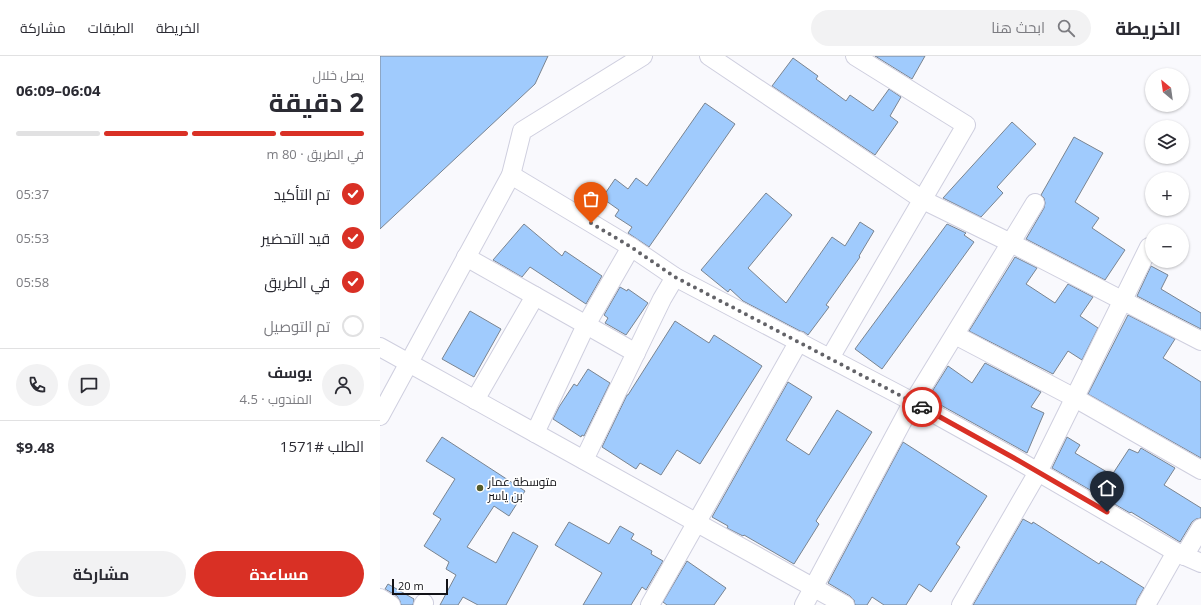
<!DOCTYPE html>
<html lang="ar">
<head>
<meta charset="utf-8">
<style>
	body { margin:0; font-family:"Open Sans",Cairo,sans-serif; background:#f2f2f3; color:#2b2b33; direction:rtl; height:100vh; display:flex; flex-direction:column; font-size:15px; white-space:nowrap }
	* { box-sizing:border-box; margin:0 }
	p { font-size:13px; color:#7c7c81 }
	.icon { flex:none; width:22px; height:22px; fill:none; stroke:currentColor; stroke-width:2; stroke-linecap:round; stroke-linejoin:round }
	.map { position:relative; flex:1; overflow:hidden; direction:ltr }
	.sheet { display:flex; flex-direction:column; background:#fff; width:380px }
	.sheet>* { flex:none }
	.needle { width:26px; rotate:331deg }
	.tools { position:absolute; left:765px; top:12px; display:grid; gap:8px }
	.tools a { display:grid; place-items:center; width:44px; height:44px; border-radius:50%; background:#fff; box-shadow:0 1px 3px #0004; font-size:20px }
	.scale { position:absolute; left:12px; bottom:10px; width:56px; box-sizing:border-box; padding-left:4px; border:2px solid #121217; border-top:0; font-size:11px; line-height:14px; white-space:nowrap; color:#121217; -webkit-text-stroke:3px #fff; paint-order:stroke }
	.pin { position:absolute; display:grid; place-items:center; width:34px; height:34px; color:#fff; margin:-41px -17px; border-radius:50% 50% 50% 0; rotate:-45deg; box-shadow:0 0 4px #0007 }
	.pin .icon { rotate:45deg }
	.courier { position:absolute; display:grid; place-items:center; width:40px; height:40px; margin:-20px; border:3px solid #d93025; border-radius:50%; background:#fff; color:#222; box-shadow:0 1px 5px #0007 }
	.head em { font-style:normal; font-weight:700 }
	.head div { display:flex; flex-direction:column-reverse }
	.head { display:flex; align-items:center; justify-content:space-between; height:68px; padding:0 16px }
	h1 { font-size:26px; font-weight:700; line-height:30px }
	.bar { display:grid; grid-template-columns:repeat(4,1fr); gap:6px 4px; align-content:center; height:48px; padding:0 16px }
	.bar i { height:5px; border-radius:3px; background:#e1e1e2 }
	.bar .on { background:#d93025 }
	.bar p { grid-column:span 4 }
	.line { display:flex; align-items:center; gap:10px; padding:0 16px; border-top:1px solid #e1e1e2 }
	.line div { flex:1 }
	.round { display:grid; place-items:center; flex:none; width:42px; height:42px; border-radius:21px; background:#f2f2f3 }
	ol { padding:0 16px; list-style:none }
	li { display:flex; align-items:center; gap:12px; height:44px }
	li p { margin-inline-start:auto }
	li .icon { padding:4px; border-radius:50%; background:#d93025; color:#fff; stroke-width:4 }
	li:last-child { color:#7c7c81 }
	li i { width:22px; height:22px; border:2px solid #e1e1e2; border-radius:50% }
	.cta { display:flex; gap:8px; margin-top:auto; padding:8px 16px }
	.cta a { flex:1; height:46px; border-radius:24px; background:#d93025; color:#fff; font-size:16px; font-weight:700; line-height:46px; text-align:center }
	.cta a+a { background:#f2f2f3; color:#2b2b33 }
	header { display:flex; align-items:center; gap:24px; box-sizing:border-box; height:56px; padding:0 20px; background:#fff; border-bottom:1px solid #e1e1e2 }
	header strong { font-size:19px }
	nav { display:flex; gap:22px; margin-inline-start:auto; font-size:14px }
	.search { width:280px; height:36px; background:#f2f2f3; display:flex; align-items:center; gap:10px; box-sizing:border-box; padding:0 14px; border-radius:22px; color:#7c7c81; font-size:15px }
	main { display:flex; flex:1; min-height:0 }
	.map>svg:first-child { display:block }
	.building { fill:#a0cbfd; stroke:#7a8490 }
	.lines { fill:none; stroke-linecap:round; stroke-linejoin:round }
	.minor-casing { stroke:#cfcfdf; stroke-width:20 }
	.minor { stroke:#fff; stroke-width:18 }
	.done { stroke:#636368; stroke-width:4; stroke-dasharray:0 7.2 }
	.route { stroke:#d93025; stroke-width:5 }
	.poi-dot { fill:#545c2b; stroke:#fff; stroke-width:1.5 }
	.labels { text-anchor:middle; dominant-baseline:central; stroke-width:3.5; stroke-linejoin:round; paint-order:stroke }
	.poi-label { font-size:12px; fill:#121217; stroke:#fff; text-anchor:start }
</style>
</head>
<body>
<header>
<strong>الخريطة</strong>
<div class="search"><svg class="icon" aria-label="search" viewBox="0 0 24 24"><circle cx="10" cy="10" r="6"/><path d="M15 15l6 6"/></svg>ابحث هنا</div>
<nav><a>الخريطة</a><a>الطبقات</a><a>مشاركة</a></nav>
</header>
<main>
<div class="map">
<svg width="821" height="549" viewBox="0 0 821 549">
	<rect width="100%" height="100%" fill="#f9f9fd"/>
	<!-- building -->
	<g class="building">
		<polygon points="0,0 168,0 155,28 0,173"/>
		<polygon points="495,0 545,0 532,23"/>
		<polygon points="413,2 438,20 436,23 466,45 470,39 493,55 509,33 521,41 510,60 518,66 495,99 392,30"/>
		<polygon points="325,47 355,68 269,191 248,177 252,171 235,160 239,154 222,142 235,123 248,133 256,122 267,130"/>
		<polygon points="632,66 656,88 617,131 623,137 601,161 563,142"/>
		<polygon points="694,81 723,97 695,146 719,162 712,172 745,194 725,224 646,183 664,152 665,147 664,142 661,139"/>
		<polygon points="386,137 412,159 368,212 406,247 452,181 465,190 480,166 494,175 479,200 480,201 446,249 449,251 428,279 424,276 420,275 363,245 350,233 348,236 321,214"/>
		<polygon points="144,168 182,200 185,195 222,220 206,248 150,211 142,221 113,204"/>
		<polygon points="567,168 586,177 584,179 594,186 502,313 475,293"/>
		<polygon points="635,201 657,212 646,228 675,247 688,228 713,241 700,260 718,272 702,304 688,295 673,318 589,275"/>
		<polygon points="771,210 788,219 781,233 821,257 821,273 757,240"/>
		<polygon points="240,231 247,235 248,233 268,247 246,279 225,267 228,262 224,259"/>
		<polygon points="90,255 121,273 94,321 62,303"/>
		<polygon points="748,259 795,283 783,302 821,326 821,402 708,338"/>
		<polygon points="295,265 329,287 334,279 382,310 320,408 297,394 281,419 260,407 256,413 222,391 247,339 248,339"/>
		<polygon points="605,307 661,336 651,351 664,357 647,397 548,342 568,310 592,327"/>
		<polygon points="208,313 230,327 204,380 202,379 201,381 173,363 179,351 194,328 197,330"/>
		<polygon points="408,326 432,341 406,384 429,399 457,354 492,376 436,465 439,468 414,508 364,479 363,480 347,472 348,470 332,461"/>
		<polygon points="62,381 145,435 129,460 114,450 87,491 116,507 133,476 158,490 126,549 98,549 83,541 78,549 60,549 76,519 66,513 69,506 44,490 61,463 53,458 75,423 46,405"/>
		<polygon points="687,381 700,389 695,397 732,419 749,393 758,397 761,392 795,412 784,429 821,452 821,462 816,463 812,466 800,486 751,456 750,457 672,412"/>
		<polygon points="523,386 607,440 576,488 580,491 551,536 539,528 526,549 504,549 492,541 487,549 475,549 474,544 470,540 448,527"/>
		<polygon points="643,463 652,468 653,466 719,508 721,505 764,532 757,544 756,549 593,549"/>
		<polygon points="189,466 229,488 240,470 254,478 251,483 272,495 271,498 283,505 266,534 262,531 251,549 203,549 222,517 175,489"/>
		<polygon points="307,505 346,532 334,549 287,549 283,546"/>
		<polygon points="8,528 34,543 33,549 21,549 20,545 17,540 5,533"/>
	</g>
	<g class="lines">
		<defs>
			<g id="minor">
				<polyline points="329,0 543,144 631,187 821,285"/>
				<polyline points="131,119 251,191 295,221 533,346 634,402 796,496 821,507"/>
				<polyline points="86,201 256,297"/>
				<polyline points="575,279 695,342 821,414"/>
				<polyline points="0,291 465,549"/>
				<polyline points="450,302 586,69 475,0"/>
				<polyline points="95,344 155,240"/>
				<polyline points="0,360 131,119 142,75 263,0"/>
				<polyline points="155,377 206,269 251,191"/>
				<polyline points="204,404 282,243 295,221"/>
				<polyline points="804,500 821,472"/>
				<polyline points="0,542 11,549"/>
				<polyline points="43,549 44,547"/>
				<polyline points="270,549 419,285"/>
				<polyline points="424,549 529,353 655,147"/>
				<polyline points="581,549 658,416 769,191"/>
				<polyline points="766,549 796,496"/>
			</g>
		</defs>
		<!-- minor casing -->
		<use href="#minor" class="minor-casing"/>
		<!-- minor -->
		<use href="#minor" class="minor"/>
	</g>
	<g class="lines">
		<!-- done -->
		<polyline class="done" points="211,167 251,191 295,221 542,351"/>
		<!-- route -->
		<polyline class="route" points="542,351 634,402 727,456"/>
	</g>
	<!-- markers -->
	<circle class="poi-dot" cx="100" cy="432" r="4"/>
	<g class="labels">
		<!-- poi labels -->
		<g class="poi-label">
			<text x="108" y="425">متوسطة عمار<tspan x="108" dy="14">بن ياسر</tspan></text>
		</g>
	</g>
</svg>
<div class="tools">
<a><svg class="needle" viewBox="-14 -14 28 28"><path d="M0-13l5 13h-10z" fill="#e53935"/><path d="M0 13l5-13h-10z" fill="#7c7c81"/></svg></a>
<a><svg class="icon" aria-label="layers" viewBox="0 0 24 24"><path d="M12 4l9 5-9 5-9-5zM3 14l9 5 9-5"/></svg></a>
<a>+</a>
<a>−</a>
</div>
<div class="scale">20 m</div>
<div class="pin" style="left:211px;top:167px;background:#ea580c"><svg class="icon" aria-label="bag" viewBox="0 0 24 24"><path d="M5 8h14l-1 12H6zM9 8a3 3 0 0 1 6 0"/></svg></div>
<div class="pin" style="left:727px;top:456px;background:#1f2937"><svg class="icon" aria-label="home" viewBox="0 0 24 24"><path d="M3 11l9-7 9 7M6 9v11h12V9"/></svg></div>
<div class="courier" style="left:542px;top:351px"><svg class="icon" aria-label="car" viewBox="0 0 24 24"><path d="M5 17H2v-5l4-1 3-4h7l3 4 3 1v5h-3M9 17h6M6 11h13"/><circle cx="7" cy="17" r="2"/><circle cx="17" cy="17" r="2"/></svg></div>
</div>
<section class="sheet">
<div class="head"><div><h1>2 دقيقة</h1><p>يصل خلال</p></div><em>06:04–06:09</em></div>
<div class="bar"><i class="on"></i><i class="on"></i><i class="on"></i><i></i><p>في الطريق · 80 m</p></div>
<ol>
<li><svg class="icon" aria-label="check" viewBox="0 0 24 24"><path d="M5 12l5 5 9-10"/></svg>تم التأكيد<p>05:37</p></li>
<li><svg class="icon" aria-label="check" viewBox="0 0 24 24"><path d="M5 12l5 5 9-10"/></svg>قيد التحضير<p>05:53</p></li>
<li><svg class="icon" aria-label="check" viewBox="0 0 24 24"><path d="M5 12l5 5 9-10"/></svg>في الطريق<p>05:58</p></li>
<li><i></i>تم التوصيل</li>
</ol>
<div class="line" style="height:72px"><a class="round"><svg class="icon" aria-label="person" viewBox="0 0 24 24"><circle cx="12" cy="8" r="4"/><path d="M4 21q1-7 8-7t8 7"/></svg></a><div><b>يوسف</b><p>المندوب · 4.5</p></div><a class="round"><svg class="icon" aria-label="chat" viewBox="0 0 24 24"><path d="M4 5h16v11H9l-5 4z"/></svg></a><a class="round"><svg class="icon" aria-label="phone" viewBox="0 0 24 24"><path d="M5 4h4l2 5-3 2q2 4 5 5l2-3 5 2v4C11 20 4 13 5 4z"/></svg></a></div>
<div class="line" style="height:52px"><div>الطلب #1571</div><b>$9.48</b></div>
<div class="cta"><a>مساعدة</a><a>مشاركة</a></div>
</section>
</main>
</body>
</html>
